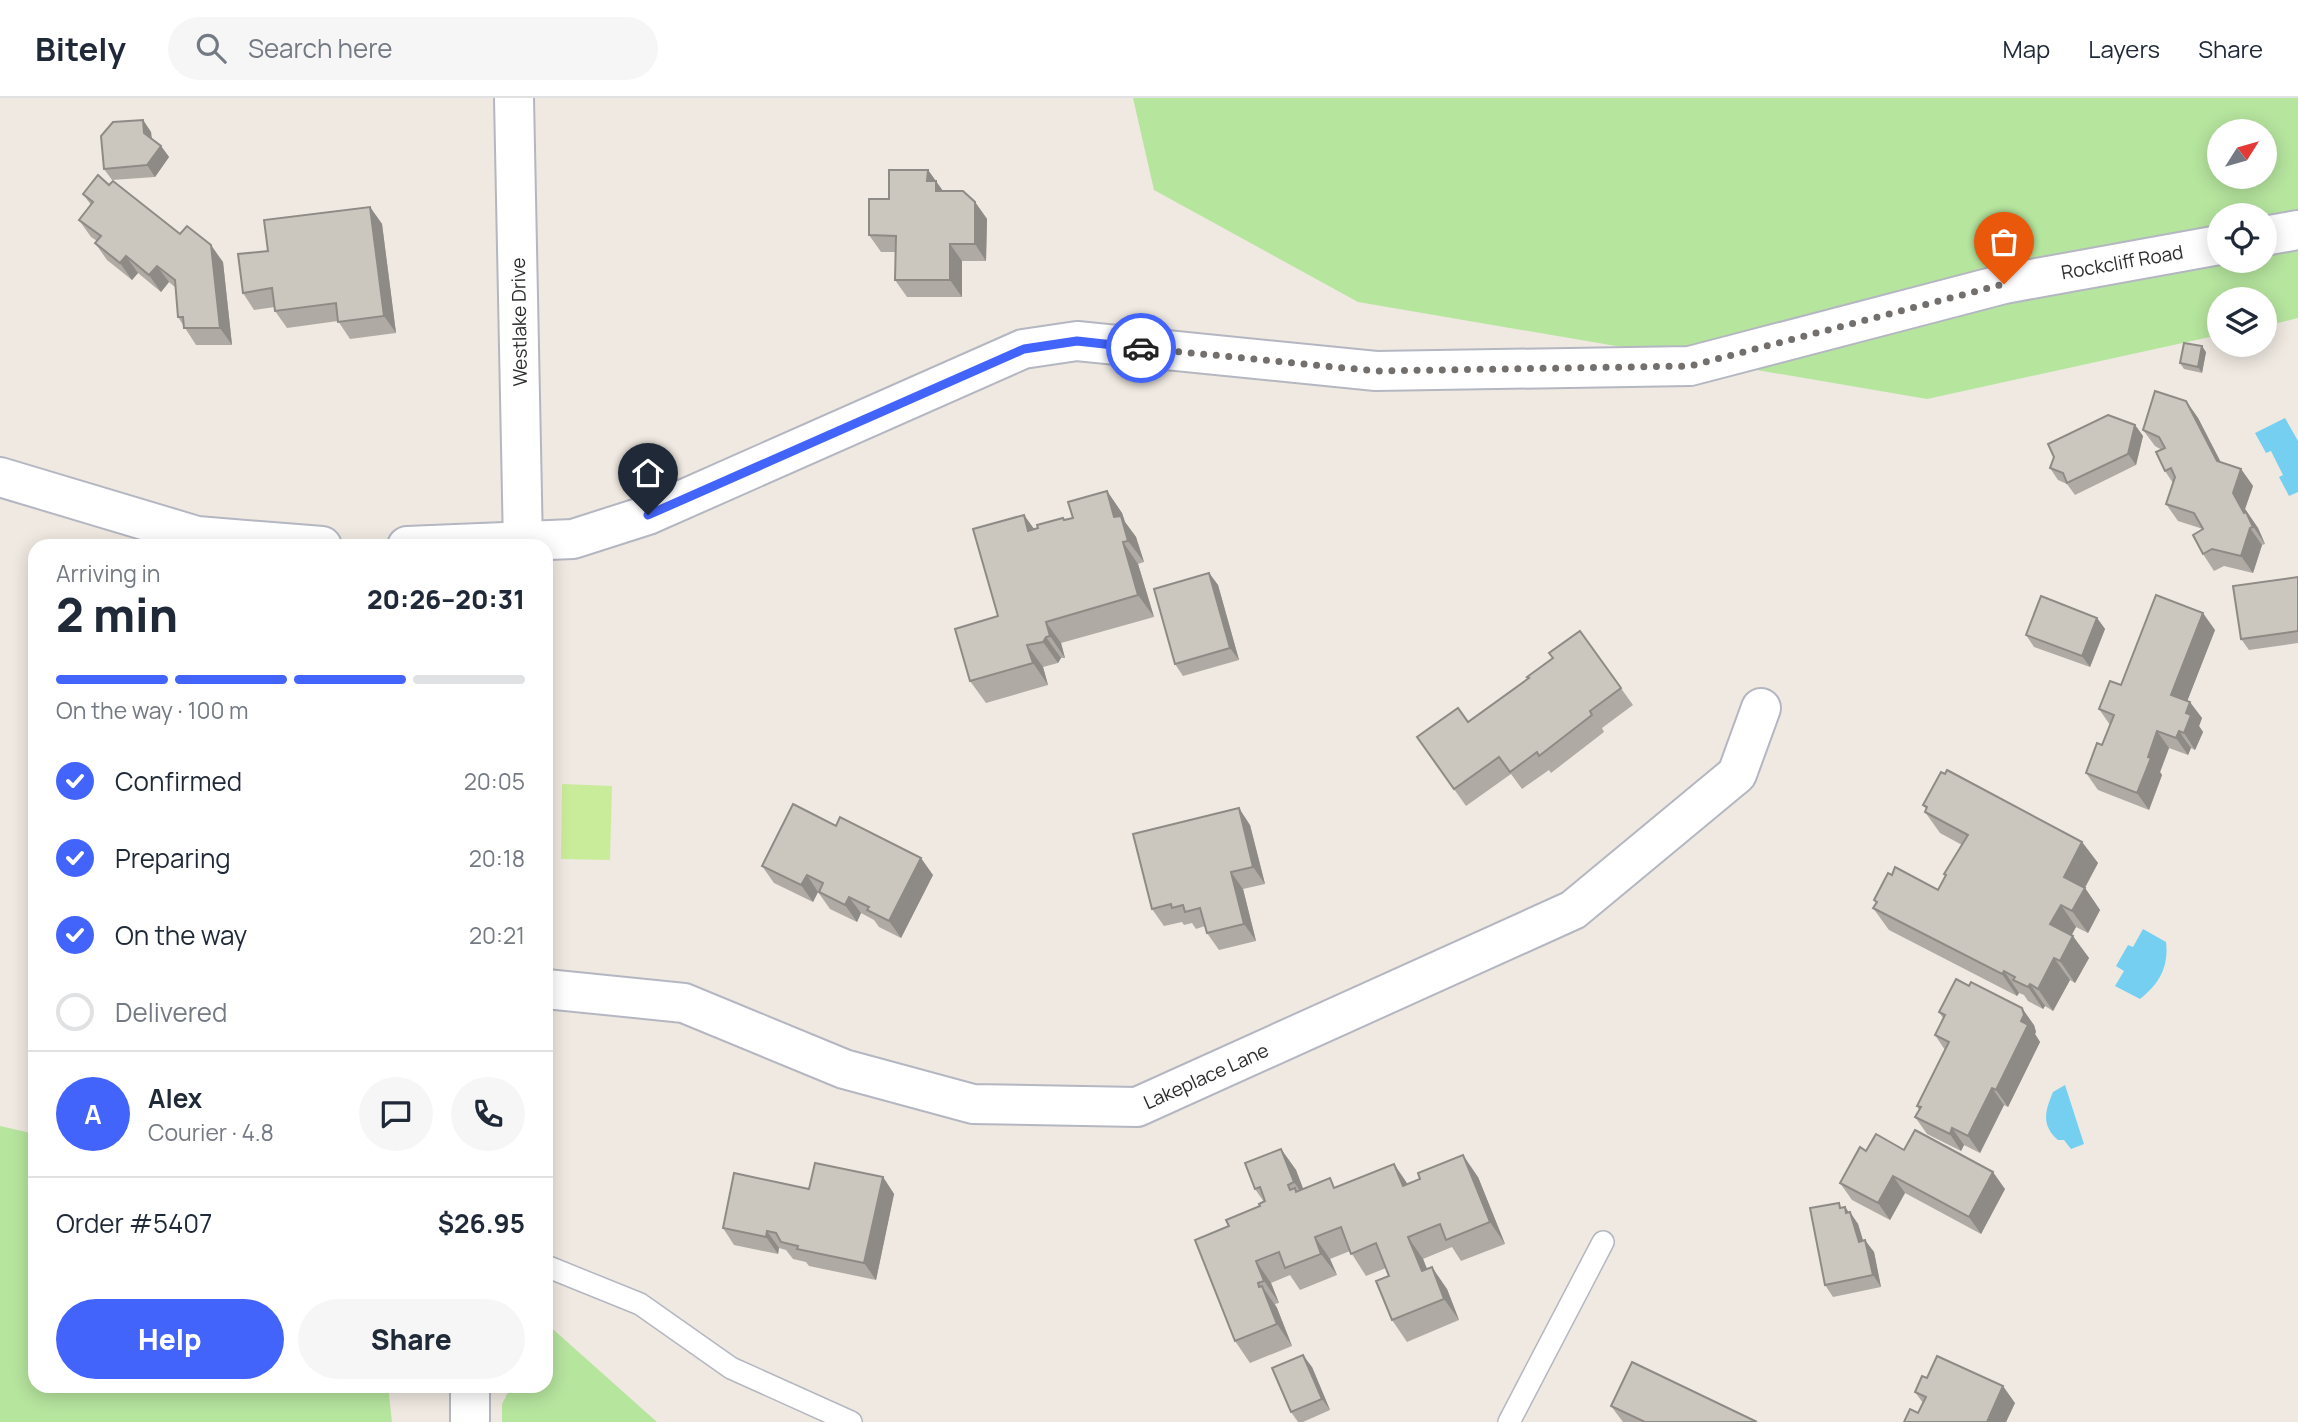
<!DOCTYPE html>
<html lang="en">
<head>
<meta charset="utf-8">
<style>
	body { margin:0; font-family:Manrope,sans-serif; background:#f6f6f7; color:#1f2937; height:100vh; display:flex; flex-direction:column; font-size:26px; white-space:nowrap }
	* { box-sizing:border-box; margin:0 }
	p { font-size:23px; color:#747a83 }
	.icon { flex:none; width:38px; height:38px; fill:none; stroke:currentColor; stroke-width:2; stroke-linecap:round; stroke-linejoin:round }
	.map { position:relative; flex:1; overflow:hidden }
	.details { position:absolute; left:28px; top:441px; width:525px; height:854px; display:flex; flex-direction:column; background:#fff; border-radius:21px; box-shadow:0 4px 18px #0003 }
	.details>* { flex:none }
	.needle { width:46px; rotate:53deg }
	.controls { position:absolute; left:2207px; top:21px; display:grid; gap:14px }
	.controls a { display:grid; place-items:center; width:70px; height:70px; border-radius:50%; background:#fff; box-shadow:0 4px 18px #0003; font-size:35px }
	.pin { position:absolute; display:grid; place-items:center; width:60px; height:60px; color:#fff; margin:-72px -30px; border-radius:50% 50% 50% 0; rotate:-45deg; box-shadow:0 0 7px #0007 }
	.pin .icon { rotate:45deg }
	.courier { position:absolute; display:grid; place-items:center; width:70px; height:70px; margin:-35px; border:5px solid #4264fb; border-radius:50%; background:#fff; color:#222; box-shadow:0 2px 9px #0007 }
	.overview em { font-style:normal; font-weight:800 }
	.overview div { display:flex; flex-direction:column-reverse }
	.overview { display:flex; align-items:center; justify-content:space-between; height:119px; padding:0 28px }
	h1 { font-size:46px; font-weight:800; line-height:52px }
	.bar { display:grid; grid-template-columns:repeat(4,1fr); gap:10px 7px; align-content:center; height:84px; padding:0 28px }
	.bar i { height:9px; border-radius:5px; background:#e0e1e3 }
	.bar .current { background:#4264fb }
	.bar p { grid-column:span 4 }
	.line { display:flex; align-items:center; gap:18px; padding:0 28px; border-top:2px solid #e0e1e3 }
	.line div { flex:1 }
	.round { display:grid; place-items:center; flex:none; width:74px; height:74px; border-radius:37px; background:#f6f6f7 }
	ol { padding:0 28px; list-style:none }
	li { display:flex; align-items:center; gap:21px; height:77px }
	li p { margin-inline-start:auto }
	li .icon { padding:7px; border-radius:50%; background:#4264fb; color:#fff; stroke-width:4 }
	li:last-child { color:#747a83 }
	li i { width:38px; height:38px; border:4px solid #e0e1e3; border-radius:50% }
	.cta { display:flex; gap:14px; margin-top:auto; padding:14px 28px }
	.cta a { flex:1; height:80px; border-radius:42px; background:#4264fb; color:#fff; font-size:28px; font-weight:800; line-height:80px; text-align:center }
	.cta a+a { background:#f6f6f7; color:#1f2937 }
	header { display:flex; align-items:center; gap:42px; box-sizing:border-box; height:98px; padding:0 35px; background:#fff; border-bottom:2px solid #e0e1e3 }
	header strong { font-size:33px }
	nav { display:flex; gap:38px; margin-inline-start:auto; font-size:24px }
	.search { width:490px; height:63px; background:#f6f6f7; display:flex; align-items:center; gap:18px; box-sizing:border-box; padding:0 24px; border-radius:38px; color:#747a83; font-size:26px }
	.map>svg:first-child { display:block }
	.green { fill:#b6e59e; fill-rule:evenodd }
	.pitch { fill:#c9ec9a }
	.water { fill:#75cff0 }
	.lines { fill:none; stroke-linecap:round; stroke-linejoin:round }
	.service-casing { stroke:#b4b7c1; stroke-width:24 }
	.minor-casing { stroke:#b4b7c1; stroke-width:42 }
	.tertiary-casing { stroke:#b4b7c1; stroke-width:42 }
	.service { stroke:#fff; stroke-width:21 }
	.minor { stroke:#fff; stroke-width:38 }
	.tertiary { stroke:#fff; stroke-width:38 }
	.wall { fill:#afaba4 }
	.shaded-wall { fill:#8e8b86 }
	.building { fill:#cbc7bf; stroke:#8e8b86; stroke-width:2 }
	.done { stroke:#726f6d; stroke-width:7; stroke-dasharray:0 12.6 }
	.route { stroke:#4264fb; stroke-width:9 }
	.labels { text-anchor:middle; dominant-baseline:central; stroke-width:5; stroke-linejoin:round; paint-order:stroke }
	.street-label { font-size:19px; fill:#2e2e2e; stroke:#fff }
</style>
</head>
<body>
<header>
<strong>Bitely</strong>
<div class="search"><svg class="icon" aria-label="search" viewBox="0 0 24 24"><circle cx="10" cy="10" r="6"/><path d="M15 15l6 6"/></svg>Search here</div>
<nav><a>Map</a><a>Layers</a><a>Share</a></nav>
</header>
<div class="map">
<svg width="2298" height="1324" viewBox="0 0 2298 1324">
	<rect width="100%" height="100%" fill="#efe9e1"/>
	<!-- green -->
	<g class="green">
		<path d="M1133 0H2298V220L2265 228 2264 201H2219V237L1927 301 1358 204 1154 92ZM2219 33H2264V79H2219ZM2219 117H2264V163H2219Z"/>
		<polygon points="0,1028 35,1036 35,1288 388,1288 392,1324 0,1324"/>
		<polygon points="546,1225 657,1324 502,1324 502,1306 511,1288 546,1288"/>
	</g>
	<!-- pitch -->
	<polygon class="pitch" points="562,686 612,688 610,762 561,761"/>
	<!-- water -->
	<g class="water">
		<polygon points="2285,320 2298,343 2298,394 2289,398 2279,379 2283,377 2271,353 2266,355 2255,335"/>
		<path d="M2143 831 2166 844C2169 869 2159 886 2140 901L2115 888 2124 873 2116 868 2128 847 2133 849Z"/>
		<path d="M2065 987 2084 1046 2071 1051 2064 1042H2058C2041 1027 2045 1013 2053 994Z"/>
	</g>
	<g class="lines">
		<defs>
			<g id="service">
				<polyline points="546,1168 640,1206 731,1270 851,1324"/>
				<polyline points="1509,1324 1603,1144"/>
			</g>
			<g id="minor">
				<polyline points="2264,138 2298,132"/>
				<polyline points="0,379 197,438 322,448"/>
				<polyline points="407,448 573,441 648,417 1023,251 1077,243 1376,273 1690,268 2004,186 2219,147"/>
				<polyline points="546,891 684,905 844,971 973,1006 1137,1009 1573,812 1737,676 1761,610"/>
			</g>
			<g id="tertiary">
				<polyline points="514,0 523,448"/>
				<polyline points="470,1288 470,1324"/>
			</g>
		</defs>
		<!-- service casing -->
		<use href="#service" class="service-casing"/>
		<!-- minor casing -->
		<use href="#minor" class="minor-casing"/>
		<!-- tertiary casing -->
		<use href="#tertiary" class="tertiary-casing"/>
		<!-- service -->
		<use href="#service" class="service"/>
		<!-- minor -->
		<use href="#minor" class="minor"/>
		<!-- tertiary -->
		<use href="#tertiary" class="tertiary"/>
	</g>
	<!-- wall -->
	<g class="wall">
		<polygon points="143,22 151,34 152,41 161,48 169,59 155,79 112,82 104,71"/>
		<polygon points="928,72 943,93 975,104 987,121 986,163 962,163 962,199 907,199 895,182 896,154 881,154 869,137 889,101"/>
		<polygon points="109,87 180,136 223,164 232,247 196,247 178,219 176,190 169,184 161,194 138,175 132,182 107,162 95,145 97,143 91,139 79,122 91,107 83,96"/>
		<polygon points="370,109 382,126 396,235 350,241 338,223 287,230 275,213 275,209 254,212 243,195 268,153"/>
		<polygon points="2206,254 2202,275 2184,271 2180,265"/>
		<polygon points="2186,303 2198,320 2221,365 2241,371 2253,388 2245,411 2258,430 2265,446 2262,447 2253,475 2224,468 2214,473 2203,456 2203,431 2178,423 2166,406 2173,385 2165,373 2162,352 2155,348 2143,332"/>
		<polygon points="2135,327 2143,338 2136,367 2075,397 2067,386 2058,382 2050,370"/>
		<polygon points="1107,393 1122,415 1125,424 1136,439 1144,464 1138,466 1154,519 1061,545 1065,560 1061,560 1058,565 1043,569 1048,587 986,605 970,583 998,518 1024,417 1034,431 1073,420"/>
		<polygon points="1209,475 1218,487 1239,562 1183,578 1175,566"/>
		<polygon points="2298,479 2298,545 2249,552 2241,541"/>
		<polygon points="2097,520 2105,531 2090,569 2034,549 2026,537"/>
		<polygon points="2215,532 2187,603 2202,620 2199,628 2203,634 2195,652 2191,650 2188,657 2169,650 2160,674 2162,677 2149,712 2098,692 2086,675 2102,647 2110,627 2099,611 2121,587"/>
		<polygon points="1580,533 1633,607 1602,630 1604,634 1551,675 1549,672 1522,691 1511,676 1466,708 1417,639 1468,624 1529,580 1553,560"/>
		<polygon points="1923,707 2082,744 2098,765 2085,790 2100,812 2088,835 2076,829 2071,837 2089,860 2075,885 2070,882 2053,913 2045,908 2043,911 2028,903 2024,897 2019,895 2017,898 1889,832 1873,810 1876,805 1874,802 1938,792 1946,779 1944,776 1962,747 1940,735 1925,714 1926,711"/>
		<polygon points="1250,727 1265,786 1243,791 1256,843 1219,852 1207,835 1205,828 1196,831 1192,825 1184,827 1182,824 1164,828 1152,811"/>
		<polygon points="762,768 933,777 901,840 879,829 874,822 861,815 857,824 830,811 818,794 813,804 774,785"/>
		<polygon points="1939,914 2034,927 2036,934 2035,936 2040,944 2008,1009 2004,1007 1980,1055 1964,1047 1961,1053 1927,1036 1915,1019 1919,1012 1917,1008 1945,952 1935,937 1943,920"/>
		<polygon points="1281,1051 1296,1072 1303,1091 1408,1086 1478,1079 1505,1146 1461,1163 1452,1149 1423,1161 1427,1171 1447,1191 1459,1222 1407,1244 1392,1222 1389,1178 1386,1170 1366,1178 1350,1153 1330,1161 1337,1177 1300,1192 1290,1177 1271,1185 1279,1205 1275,1206 1277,1210 1292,1248 1250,1265 1235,1243 1229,1128 1260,1108 1264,1104 1255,1091"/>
		<polygon points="1904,1052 2005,1091 1981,1136 1905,1095 1890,1122 1852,1102 1840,1085 1866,1053"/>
		<polygon points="883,1079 894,1096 876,1182 809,1168 806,1164 793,1161 786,1152 779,1150 778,1156 734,1147 723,1130 809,1091"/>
		<polygon points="1845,1109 1858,1126 1863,1143 1874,1154 1881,1189 1833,1199 1825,1187 1842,1110"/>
		<polygon points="1312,1269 1330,1312 1303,1324 1298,1324 1291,1314"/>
		<polygon points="1927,1280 2015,1305 2006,1324 1904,1324 1918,1315 1923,1305 1915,1294"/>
		<polygon points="1611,1308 1757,1324 1623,1324"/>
	</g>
	<!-- shaded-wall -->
	<g class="shaded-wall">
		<polygon points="143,22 151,34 152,46 144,35"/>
		<polygon points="161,48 169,59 155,79 147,67"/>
		<polygon points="928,72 948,100 948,110 927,83"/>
		<polygon points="975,104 987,121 986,163 975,146"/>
		<polygon points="370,109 382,126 396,235 384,218"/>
		<polygon points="950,146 962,163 962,199 950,182"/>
		<polygon points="211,147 223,164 232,247 220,230"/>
		<polygon points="126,158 138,175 132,182 120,165"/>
		<polygon points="157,168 169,184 161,194 149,177"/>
		<polygon points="2202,248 2206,254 2202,275 2198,269"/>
		<polygon points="2186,303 2198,320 2229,380 2217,363"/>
		<polygon points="2135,327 2143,338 2136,367 2128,356"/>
		<polygon points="2241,371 2253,388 2245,411 2258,430 2265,446 2244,415 2233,395"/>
		<polygon points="1107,393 1122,415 1125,424 1136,439 1144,464 1128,443 1114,419"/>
		<polygon points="1024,417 1039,438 1028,433"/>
		<polygon points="2250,430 2262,447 2253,475 2241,458"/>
		<polygon points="1123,444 1138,466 1154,519 1138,497"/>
		<polygon points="1209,475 1218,487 1239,562 1230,550"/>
		<polygon points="2203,515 2215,532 2183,614 2171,597"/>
		<polygon points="2097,520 2105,531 2090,569 2082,558"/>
		<polygon points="1046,524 1061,545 1065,560 1050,538"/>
		<polygon points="1046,539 1061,560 1058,565 1043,544"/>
		<polygon points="1027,547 1043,569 1048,587 1033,565"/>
		<polygon points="2190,604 2202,620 2199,628 2203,634 2195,652 2184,635 2186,615"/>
		<polygon points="2157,633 2169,650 2160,674 2162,677 2149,712 2137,695 2148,659"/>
		<polygon points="2179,633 2191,650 2188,657 2176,640"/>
		<polygon points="1239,710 1250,727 1265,786 1253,769"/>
		<polygon points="2082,744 2098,765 2079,800 2064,779"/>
		<polygon points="921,760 933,777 901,840 889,823"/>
		<polygon points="1231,774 1243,791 1256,843 1244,826"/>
		<polygon points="807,777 818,794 813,804 801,787"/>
		<polygon points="2085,790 2100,812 2088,835 2072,813"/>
		<polygon points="849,799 861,815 857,824 845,807"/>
		<polygon points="2061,807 2076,829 2066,848 2050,826"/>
		<polygon points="2073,838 2089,860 2075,885 2060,863"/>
		<polygon points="2054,860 2070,882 2053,913 2038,891"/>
		<polygon points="2004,873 2019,895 2017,898 2002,876"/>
		<polygon points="2030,886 2045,908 2043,911 2028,889"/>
		<polygon points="2022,910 2034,927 2036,934 2035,936 2040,944 2008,1009 1996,992 2021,923"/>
		<polygon points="1992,990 2004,1007 1980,1055 1968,1038"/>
		<polygon points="1952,1030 1964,1047 1961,1053 1950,1036"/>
		<polygon points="1281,1051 1296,1072 1309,1106 1294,1084"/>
		<polygon points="1463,1057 1478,1079 1505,1146 1490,1124"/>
		<polygon points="1394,1066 1409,1088 1403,1088"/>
		<polygon points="1993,1074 2005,1091 1981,1136 1969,1119"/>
		<polygon points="1893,1078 1905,1095 1890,1122 1878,1105"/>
		<polygon points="883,1079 894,1096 876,1182 864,1165"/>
		<polygon points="1845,1109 1851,1118 1850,1114 1858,1126 1867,1155 1859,1144 1846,1115"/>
		<polygon points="767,1133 779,1150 778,1156 766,1139"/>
		<polygon points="1315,1139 1330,1161 1337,1177 1321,1156"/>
		<polygon points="1408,1139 1423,1161 1437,1195 1422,1173"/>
		<polygon points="1865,1142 1874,1154 1881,1189 1873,1177"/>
		<polygon points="1256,1163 1271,1185 1279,1205 1264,1183"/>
		<polygon points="1432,1169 1447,1191 1459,1222 1444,1201"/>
		<polygon points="1258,1185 1265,1196 1262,1188 1277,1210 1292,1248 1277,1226"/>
		<polygon points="1303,1257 1312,1269 1330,1312 1322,1301"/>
		<polygon points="2003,1288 2015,1305 2006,1324 1987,1324"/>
	</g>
	<!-- building -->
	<g class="building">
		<polygon points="143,22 144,35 161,48 147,67 104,71 101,38 113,24"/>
		<polygon points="889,72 928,72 927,83 936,83 936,93 963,93 975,104 975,146 950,146 950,182 895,182 896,138 869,137 869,101 889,101"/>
		<polygon points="98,77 109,87 113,83 180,136 187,128 211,147 220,230 184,230 183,219 178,219 175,182 157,168 149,177 126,158 120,165 95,145 101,138 79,122 93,104 83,96"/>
		<polygon points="370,109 384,218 338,224 336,205 275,213 272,190 243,195 238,156 268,153 264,122"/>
		<polygon points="2184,245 2202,248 2198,269 2180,265"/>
		<polygon points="2155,293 2186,303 2217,363 2241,371 2233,395 2244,415 2246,414 2253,429 2250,430 2241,458 2212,451 2203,456 2193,437 2203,431 2194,415 2166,406 2175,379 2171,370 2165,373 2156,354 2165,350 2159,339 2143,332"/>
		<polygon points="2108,317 2135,327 2128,356 2067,385 2063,375 2050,370 2054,359 2048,346"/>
		<polygon points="1107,393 1114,419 1121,418 1128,443 1123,444 1138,497 1046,524 1050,538 1046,539 1043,544 1027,547 1033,565 970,583 955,531 998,518 973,431 1024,417 1028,433 1038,430 1037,427 1063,420 1064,422 1073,420 1068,404"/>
		<polygon points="1209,475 1230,550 1175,566 1154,491"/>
		<polygon points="2298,479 2298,533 2241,541 2233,488"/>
		<polygon points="2156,497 2203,515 2171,597 2190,604 2186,615 2191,617 2184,635 2179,633 2176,640 2157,633 2148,659 2151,660 2137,695 2086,675 2097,645 2102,647 2114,617 2099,611 2110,583 2121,587"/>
		<polygon points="2041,498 2097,520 2082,558 2026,537"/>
		<polygon points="1580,533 1621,590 1590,613 1592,617 1539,658 1537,654 1510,674 1499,659 1454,691 1417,639 1458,610 1468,624 1529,580 1527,579 1553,560 1549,555"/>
		<polygon points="1947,672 2082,744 2064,779 2085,790 2072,813 2061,807 2050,826 2073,838 2060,863 2054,860 2038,891 2030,886 2028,889 2013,882 2015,879 2004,873 2002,876 1873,810 1877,804 1874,802 1888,775 1892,777 1895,769 1938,792 1946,777 1944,776 1968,737 1925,714 1927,709 1923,707 1941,674 1945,676"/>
		<polygon points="793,706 836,728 840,719 921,760 889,823 867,812 869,809 849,799 845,807 819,794 823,785 807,777 801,787 762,768"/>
		<polygon points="1239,710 1253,769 1231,774 1244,826 1207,835 1200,810 1185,814 1183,807 1172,810 1171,806 1152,811 1133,736"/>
		<polygon points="1956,881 1969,888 1971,884 2022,910 2024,917 2021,923 2028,927 1996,992 1992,990 1968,1038 1952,1030 1950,1036 1915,1019 1921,1009 1917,1008 1949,944 1935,937 1945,917 1939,914"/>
		<polygon points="1915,1032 1993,1074 1969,1119 1893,1078 1878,1105 1840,1085 1860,1049 1866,1053 1876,1036 1904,1052"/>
		<polygon points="1281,1051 1294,1084 1288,1087 1290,1092 1295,1090 1296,1094 1330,1080 1334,1090 1394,1066 1403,1088 1420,1081 1418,1075 1463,1057 1490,1124 1446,1142 1440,1126 1408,1139 1422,1173 1432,1169 1444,1201 1392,1222 1376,1183 1389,1178 1376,1145 1351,1156 1341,1129 1315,1139 1321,1156 1285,1170 1279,1154 1256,1163 1264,1183 1258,1185 1259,1189 1262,1188 1277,1226 1235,1243 1195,1142 1229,1128 1226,1122 1260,1108 1259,1106 1265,1103 1260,1089 1255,1091 1245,1065"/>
		<polygon points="815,1065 883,1079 864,1165 797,1151 798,1148 781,1144 776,1135 767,1133 766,1139 723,1130 734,1075 809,1091"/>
		<polygon points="1839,1105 1840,1110 1845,1109 1846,1115 1850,1114 1859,1144 1865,1142 1873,1177 1825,1187 1810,1110"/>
		<polygon points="1303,1257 1322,1301 1291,1314 1272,1270"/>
		<polygon points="1937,1258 2003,1288 1987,1324 1904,1324 1910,1311 1918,1315 1926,1299 1915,1294 1922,1278 1927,1280"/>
		<polygon points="1632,1264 1757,1324 1645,1324 1611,1308"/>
	</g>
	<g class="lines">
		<!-- done -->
		<polyline class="done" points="1141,250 1376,273 1690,268 2004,186"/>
		<!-- route -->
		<polyline class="route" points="648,417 1024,251 1077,243 1141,250"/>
	</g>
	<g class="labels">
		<!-- street labels -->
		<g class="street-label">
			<text transform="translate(2122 164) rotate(-10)">Rockcliff Road</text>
			<text transform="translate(519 224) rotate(-91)">Westlake Drive</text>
			<text transform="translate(1206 978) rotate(-24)">Lakeplace Lane</text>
		</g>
	</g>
</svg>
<div class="controls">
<a><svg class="needle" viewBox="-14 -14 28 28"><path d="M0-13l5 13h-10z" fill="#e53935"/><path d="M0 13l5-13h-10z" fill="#747a83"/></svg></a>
<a><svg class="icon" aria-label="locate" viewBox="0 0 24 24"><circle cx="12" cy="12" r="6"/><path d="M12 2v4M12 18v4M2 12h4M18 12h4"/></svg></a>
<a><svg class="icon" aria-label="layers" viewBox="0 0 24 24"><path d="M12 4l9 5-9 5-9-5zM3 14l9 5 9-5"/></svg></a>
</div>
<div class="pin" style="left:2004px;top:186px;background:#ea580c"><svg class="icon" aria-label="bag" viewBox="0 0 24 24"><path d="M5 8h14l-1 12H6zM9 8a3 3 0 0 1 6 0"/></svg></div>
<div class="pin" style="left:648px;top:417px;background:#1f2937"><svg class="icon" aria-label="home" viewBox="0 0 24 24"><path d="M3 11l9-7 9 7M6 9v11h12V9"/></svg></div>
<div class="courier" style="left:1141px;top:250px"><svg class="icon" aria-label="car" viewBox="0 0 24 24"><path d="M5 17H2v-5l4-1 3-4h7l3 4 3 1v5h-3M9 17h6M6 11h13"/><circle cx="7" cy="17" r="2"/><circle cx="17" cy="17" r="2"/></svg></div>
<section class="details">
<div class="overview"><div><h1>2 min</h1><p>Arriving in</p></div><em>20:26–20:31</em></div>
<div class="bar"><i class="current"></i><i class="current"></i><i class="current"></i><i></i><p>On the way · 100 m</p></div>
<ol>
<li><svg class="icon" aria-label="check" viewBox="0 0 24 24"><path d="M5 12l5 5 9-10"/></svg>Confirmed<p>20:05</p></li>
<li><svg class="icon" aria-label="check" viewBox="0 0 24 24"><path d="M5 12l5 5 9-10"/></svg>Preparing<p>20:18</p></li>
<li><svg class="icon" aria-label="check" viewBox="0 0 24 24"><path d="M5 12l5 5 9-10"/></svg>On the way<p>20:21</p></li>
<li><i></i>Delivered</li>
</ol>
<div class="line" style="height:126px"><b class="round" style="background:#4264fb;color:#fff">A</b><div><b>Alex</b><p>Courier · 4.8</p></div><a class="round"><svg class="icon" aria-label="chat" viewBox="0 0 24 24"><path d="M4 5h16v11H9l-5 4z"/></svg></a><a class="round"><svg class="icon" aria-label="phone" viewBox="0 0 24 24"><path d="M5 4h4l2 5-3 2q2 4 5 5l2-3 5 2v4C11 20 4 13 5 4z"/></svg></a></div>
<div class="line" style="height:91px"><div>Order #5407</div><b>$26.95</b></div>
<div class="cta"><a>Help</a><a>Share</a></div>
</section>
</div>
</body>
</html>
